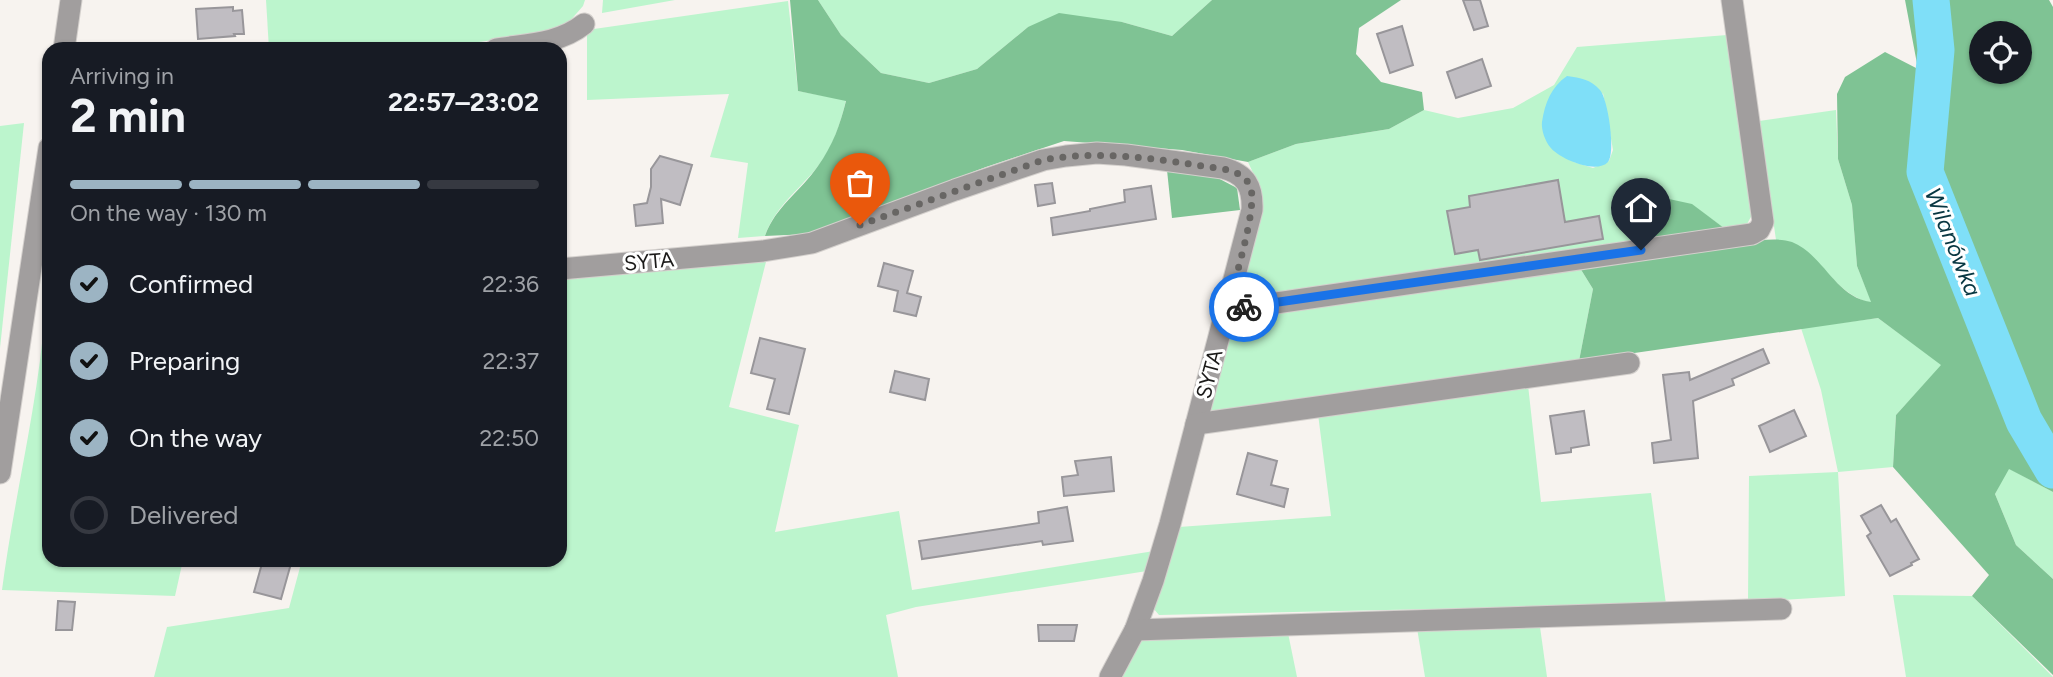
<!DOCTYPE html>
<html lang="en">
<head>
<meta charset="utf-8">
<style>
	body { margin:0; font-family:Figtree,sans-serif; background:#20242c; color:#f1f3f6; height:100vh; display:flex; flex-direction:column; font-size:26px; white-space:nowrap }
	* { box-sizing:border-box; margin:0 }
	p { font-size:23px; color:#9ea1a6 }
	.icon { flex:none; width:38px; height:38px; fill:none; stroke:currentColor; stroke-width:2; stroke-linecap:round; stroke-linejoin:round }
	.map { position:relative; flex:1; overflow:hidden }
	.details { position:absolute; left:42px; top:42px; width:525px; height:525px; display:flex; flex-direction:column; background:#171b24; border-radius:21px; box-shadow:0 2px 5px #0004 }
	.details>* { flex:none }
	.controls { position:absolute; left:1969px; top:21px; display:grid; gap:14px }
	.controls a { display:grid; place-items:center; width:63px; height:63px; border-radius:50%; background:#171b24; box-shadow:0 2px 5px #0004; font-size:35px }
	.pin { position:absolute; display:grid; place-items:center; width:60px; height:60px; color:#fff; margin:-72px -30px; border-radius:50% 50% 50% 0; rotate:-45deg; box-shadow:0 0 7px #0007 }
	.pin .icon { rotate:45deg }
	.courier { position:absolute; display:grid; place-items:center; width:70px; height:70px; margin:-35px; border:5px solid #1a73e8; border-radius:50%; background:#fff; color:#222; box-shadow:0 2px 9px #0007 }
	.summary em { font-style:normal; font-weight:700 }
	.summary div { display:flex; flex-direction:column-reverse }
	.summary { display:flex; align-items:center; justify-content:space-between; height:119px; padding:0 28px }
	h1 { font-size:46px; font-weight:700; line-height:52px }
	.bar { display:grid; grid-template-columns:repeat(4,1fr); gap:10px 7px; align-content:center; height:84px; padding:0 28px }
	.bar i { height:9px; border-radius:5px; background:#363941 }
	.bar .selected { background:#9cb4c3 }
	.bar p { grid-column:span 4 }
	ol { padding:0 28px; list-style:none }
	li { display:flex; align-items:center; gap:21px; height:77px }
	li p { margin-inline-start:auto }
	li .icon { padding:7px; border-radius:50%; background:#9cb4c3; color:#111; stroke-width:4 }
	li:last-child { color:#9ea1a6 }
	li i { width:38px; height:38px; border:4px solid #363941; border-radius:50% }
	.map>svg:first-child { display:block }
	.green { fill:#bcf5cd; fill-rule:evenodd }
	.forest { fill:#7fc394; fill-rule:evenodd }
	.water { fill:#7fdff8 }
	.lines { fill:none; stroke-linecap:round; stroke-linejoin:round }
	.river { stroke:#7fdff8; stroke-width:37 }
	.building { fill:#c0bdc2; stroke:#98969a; stroke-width:2 }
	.minor-casing { stroke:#d4d0cd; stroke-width:23 }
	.minor { stroke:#a19e9e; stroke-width:21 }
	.done { stroke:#686664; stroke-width:7; stroke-dasharray:0 12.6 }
	.route { stroke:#1a73e8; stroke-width:9 }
	.labels { text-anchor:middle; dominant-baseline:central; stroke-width:6; stroke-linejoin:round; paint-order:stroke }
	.street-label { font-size:21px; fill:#1b1a19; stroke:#fff }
	.water-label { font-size:23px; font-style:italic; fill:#083742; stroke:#fff }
</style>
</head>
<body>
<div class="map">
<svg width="2053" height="677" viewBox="0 0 2053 677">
	<rect width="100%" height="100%" fill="#f7f3ef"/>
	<!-- green -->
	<g class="green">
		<polygon points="266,0 585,0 583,6 562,30 431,49 269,49"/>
		<polygon points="603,0 675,0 602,13"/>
		<polygon points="818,0 1212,0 1172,36 1122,22 1028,27 977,69 929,83 881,73 841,35"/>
		<path d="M788 1 798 91 846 100C840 126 832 150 815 170 797 191 774 209 765 236L738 238 748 163 710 157 729 94 587 100V30Z"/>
		<path d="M1727 35 1753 213 1747 224 1724 228 1710 218 1647 194 1650 238 1271 293 1258 289 1244 279 1260 221 1262 192 1248 162 1296 144 1389 129 1424 110 1458 118 1513 108 1554 85 1577 47ZM1603 93 1613 150 1609 161 1593 168 1574 162Z"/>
		<path d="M1836 110 1838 159 1852 205 1857 266 1872 303C1831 295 1818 244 1776 240L1759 121Z"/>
		<polygon points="24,123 0,348 0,126"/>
		<polygon points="768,254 729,407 799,425 775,532 899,511 912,590 1154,551 1147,571 916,607 886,615 898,677 154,677 167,627 289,608 302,560 560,560 560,277"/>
		<polygon points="1580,268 1593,289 1579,361 1205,413 1232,321 1263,312"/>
		<path d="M45 312H49V560H183L175 596 2 590C14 497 38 406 45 312Z"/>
		<polygon points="1878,318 1942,365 1896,415 1893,467 1838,472 1845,596 1748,602 1749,476 1838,472 1821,390 1801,328"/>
		<polygon points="1528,385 1541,502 1651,493 1666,604 1159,615 1153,608 1179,527 1331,516 1318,414"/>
		<polygon points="2008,468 2053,492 2053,579 2016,545 1995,494"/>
		<polygon points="1893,595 1972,596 2053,677 1906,677"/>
		<polygon points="1535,624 1540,627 1547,677 1425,677 1417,628"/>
		<polygon points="1288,633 1297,677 1117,677 1139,640"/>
	</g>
	<!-- forest -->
	<g class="forest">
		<path d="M790 0H818L841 35 881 73 929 83 977 69 1028 27 1059 13 1122 22 1172 36 1212 0H1401L1359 28 1356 54 1381 82 1422 92 1424 110 1389 129 1296 144 1248 162 1182 150 1064 141 986 167 809 234 765 236C775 207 801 191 818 166 833 145 840 125 846 101L798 91Z"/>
		<path d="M1905 0H2049L2053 7V492L2009 469 1995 494 2016 545 2053 579V675L1972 596 1989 575 1893 467 1896 415 1941 365 1878 318 1579 361 1593 289 1580 268C1624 261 1668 255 1712 248 1733 245 1773 235 1792 242 1824 255 1835 297 1871 302L1857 266 1852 205 1838 159 1837 94 1845 77 1885 52 1918 69ZM1981 33H2020V72H1981Z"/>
		<polygon points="1167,170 1214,176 1237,188 1240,210 1172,218"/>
		<polygon points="1646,194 1692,204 1724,228 1650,238"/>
	</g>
	<!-- water -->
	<path class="water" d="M1567 76C1581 78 1590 79 1600 90 1608 99 1616 153 1608 162 1596 175 1558 158 1550 147 1545 141 1541 129 1542 122 1545 103 1551 87 1567 76Z"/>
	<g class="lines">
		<!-- river -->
		<polyline class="river" points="1931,0 1936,50 1925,172 2024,421 2053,470"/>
	</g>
	<!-- building -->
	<g class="building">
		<polygon points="1463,0 1480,0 1488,26 1474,30"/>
		<polygon points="233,7 233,11 242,10 244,34 234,34 235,36 198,39 196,9"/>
		<polygon points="1402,26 1413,65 1390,73 1377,34"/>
		<polygon points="1482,59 1491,86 1456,98 1447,72"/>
		<polygon points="660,156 692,165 680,205 661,199 663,223 636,226 634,205 647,203 651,187 651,169"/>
		<polygon points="1558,180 1565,222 1599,216 1603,239 1480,260 1478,250 1455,254 1447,211 1470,207 1469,196"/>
		<polygon points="1052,183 1055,203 1038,206 1035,185"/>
		<polygon points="1151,186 1156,219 1053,235 1051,218 1090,211 1090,209 1125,202 1124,190"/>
		<polygon points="884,263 913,271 907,293 921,297 916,316 894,311 898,291 878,286"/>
		<polygon points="760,338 805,349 789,414 767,409 775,379 751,373"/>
		<polygon points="1763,349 1769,363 1732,379 1734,385 1693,401 1698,458 1654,463 1652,443 1671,440 1663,375 1689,372 1690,380"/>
		<polygon points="895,371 929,379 925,400 890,392"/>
		<polygon points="1794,410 1806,436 1770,452 1759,426"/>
		<polygon points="1584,411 1589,445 1571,448 1571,452 1556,454 1550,416"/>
		<polygon points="1248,453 1277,461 1271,485 1288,489 1284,507 1237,494"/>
		<polygon points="1111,457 1114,491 1064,496 1062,477 1078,475 1075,461"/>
		<polygon points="1881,505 1891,522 1896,519 1919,559 1911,563 1912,565 1890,576 1867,536 1871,533 1861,516"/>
		<polygon points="1067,507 1073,541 1043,545 1042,541 922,559 919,541 1039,523 1038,512"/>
		<polygon points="263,560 292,560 281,599 254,592"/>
		<polygon points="58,601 75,602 72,630 56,630"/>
		<polygon points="1038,625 1077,625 1074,641 1039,641"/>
	</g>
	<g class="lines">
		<defs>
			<g id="minor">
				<polyline points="64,49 71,0"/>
				<path d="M496 49C527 44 559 44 584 24"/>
				<path d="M560 269 763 251 812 243 955 190 1043 160 1066 156 1097 153 1126 155 1223 168C1246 174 1253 187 1252 210L1170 524 1153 581 1135 630 1110 677"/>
				<polyline points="1227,310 1752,234 1759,230 1763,222 1732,0"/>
				<polyline points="1196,424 1629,363"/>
				<polyline points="0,473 49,148"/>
				<polyline points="1135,630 1781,609"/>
			</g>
		</defs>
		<!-- minor casing -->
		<use href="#minor" class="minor-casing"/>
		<!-- minor -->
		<use href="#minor" class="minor"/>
	</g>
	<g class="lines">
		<!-- done -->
		<path class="done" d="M860 225 1043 160C1105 149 1162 160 1223 169 1234 171 1245 175 1250 186 1259 205 1233 285 1227 310L1244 307"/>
		<!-- route -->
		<polyline class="route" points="1244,307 1641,250"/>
	</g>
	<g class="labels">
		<!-- street labels -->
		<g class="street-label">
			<text transform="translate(649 261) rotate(-5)">SYTA</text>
			<text transform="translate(1209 374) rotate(-75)">SYTA</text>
		</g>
		<!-- water labels -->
		<g class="water-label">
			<text transform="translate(1953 242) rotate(68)">Wilanówka</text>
		</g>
	</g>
</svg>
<div class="controls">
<a><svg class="icon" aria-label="locate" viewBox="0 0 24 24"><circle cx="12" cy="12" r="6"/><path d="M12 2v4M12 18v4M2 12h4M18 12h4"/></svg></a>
</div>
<div class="pin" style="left:860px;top:225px;background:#ea580c"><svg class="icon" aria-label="bag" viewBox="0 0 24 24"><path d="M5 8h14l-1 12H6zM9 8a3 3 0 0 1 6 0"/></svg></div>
<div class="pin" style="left:1641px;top:250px;background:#1f2937"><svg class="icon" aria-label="home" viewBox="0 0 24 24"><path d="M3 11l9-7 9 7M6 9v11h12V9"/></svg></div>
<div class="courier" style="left:1244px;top:307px"><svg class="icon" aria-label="bike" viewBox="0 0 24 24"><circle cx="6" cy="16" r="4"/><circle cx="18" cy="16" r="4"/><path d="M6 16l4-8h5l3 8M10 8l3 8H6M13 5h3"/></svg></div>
<section class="details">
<div class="summary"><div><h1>2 min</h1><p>Arriving in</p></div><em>22:57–23:02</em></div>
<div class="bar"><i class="selected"></i><i class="selected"></i><i class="selected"></i><i></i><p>On the way · 130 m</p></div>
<ol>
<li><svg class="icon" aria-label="check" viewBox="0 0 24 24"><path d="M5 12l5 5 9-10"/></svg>Confirmed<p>22:36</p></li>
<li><svg class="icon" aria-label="check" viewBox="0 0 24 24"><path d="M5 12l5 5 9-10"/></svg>Preparing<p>22:37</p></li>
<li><svg class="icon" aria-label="check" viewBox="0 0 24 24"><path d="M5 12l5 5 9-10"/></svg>On the way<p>22:50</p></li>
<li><i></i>Delivered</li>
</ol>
</section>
</div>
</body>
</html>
